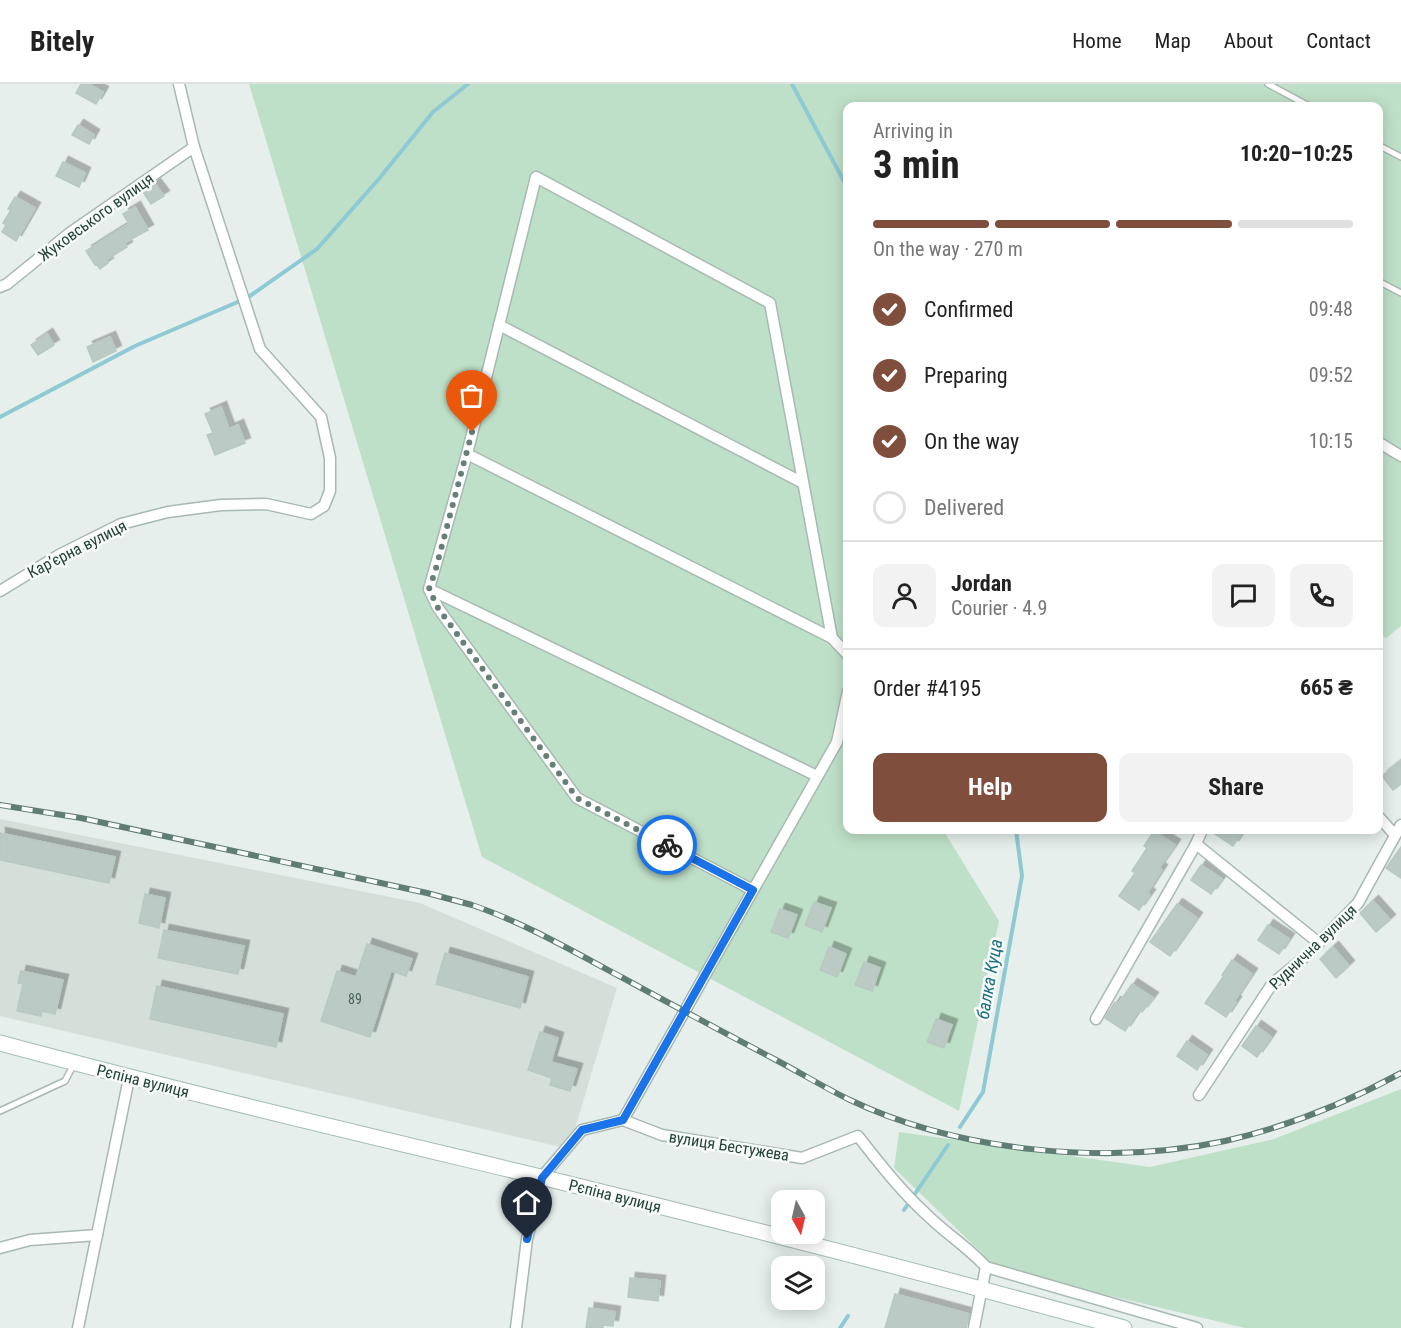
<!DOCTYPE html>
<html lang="en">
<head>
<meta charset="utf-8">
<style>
	body { margin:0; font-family:"Roboto Condensed",sans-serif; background:#f2f2f2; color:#222; height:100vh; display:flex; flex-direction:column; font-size:22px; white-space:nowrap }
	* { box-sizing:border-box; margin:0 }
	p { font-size:20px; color:#767676 }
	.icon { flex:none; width:33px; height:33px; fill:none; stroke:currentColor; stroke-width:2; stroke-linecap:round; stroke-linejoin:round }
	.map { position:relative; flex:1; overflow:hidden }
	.details { position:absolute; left:843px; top:18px; width:540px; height:732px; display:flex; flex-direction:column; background:#fff; border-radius:12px; box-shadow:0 3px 15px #0003 }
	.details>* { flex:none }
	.needle { width:39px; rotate:172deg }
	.tools { position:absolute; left:771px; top:1106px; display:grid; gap:12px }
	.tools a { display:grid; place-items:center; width:54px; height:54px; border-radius:12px; background:#fff; box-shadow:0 3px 15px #0003; font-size:30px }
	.pin { position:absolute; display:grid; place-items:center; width:51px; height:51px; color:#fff; margin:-62px -26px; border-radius:50% 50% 50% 0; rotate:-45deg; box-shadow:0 0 6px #0007 }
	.pin .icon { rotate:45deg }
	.courier { position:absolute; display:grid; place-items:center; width:60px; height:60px; margin:-30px; border:4px solid #1a73e8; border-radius:50%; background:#fff; color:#222; box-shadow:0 2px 8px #0007 }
	.headline em { font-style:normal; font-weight:700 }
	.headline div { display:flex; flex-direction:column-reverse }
	.headline { display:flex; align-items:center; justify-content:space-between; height:102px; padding:0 30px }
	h1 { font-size:39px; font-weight:700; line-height:45px }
	.bar { display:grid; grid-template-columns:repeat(4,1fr); gap:9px 6px; align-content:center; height:72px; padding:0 30px }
	.bar i { height:8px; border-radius:4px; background:#e0e0e0 }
	.bar .current { background:#804e3d }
	.bar p { grid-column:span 4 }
	.line { display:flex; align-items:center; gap:15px; padding:0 30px; border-top:2px solid #e0e0e0 }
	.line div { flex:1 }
	.round { display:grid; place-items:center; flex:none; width:63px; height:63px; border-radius:12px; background:#f2f2f2 }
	ol { padding:0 30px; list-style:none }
	li { display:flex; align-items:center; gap:18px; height:66px }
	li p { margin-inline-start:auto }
	li .icon { padding:6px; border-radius:50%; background:#804e3d; color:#fff; stroke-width:4 }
	li:last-child { color:#767676 }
	li i { width:33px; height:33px; border:3px solid #e0e0e0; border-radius:50% }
	.primary-button { display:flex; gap:12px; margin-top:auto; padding:12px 30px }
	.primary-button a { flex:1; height:69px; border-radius:12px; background:#804e3d; color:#fff; font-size:24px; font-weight:700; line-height:69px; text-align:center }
	.primary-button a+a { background:#f2f2f2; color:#222 }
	header { display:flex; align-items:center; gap:36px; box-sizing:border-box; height:84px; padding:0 30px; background:#fff; border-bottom:2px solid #e0e0e0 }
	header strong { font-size:28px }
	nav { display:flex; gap:33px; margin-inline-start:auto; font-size:21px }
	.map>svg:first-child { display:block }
	.built { fill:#d4dfda }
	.green { fill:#bfe0c8 }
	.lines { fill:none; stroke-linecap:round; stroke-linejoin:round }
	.stream { stroke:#8ec9d4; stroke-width:4 }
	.building { fill:#bbcac4; stroke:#b8c9c2; stroke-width:1.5; filter:url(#shadow) }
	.lane-casing { stroke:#a8b8b2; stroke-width:8 }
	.street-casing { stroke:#a8b8b2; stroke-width:13 }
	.secondary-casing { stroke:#a4bbb3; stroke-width:17 }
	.lane { stroke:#fff; stroke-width:5 }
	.street { stroke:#fff; stroke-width:10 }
	.secondary { stroke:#fff; stroke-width:15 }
	.rail-casing { stroke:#5f7d75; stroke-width:6 }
	.rail { stroke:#f7fbf9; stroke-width:4; stroke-dasharray:11; stroke-linecap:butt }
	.done { stroke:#687f78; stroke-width:6; stroke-dasharray:0 10.8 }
	.route { stroke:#1a73e8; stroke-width:8 }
	.labels { text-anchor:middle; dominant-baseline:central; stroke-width:5; stroke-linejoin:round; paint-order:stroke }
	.number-label { font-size:14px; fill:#4a645c }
	.street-label { font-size:16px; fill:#24423a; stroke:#f7fbf9 }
	.water-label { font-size:18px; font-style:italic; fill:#1c6f80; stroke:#f7fbf9 }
</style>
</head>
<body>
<header>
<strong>Bitely</strong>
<nav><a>Home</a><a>Map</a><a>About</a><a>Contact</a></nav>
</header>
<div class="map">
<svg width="1401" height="1244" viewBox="0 0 1401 1244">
	<defs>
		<filter id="shadow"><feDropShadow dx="5.5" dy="-5.5" stdDeviation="0" flood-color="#0004"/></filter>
	</defs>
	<rect width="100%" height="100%" fill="#e6efeb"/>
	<!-- built -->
	<polygon class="built" points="0,735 420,819 617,904 569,1065 0,932"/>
	<!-- green -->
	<g class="green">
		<polygon points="249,0 1401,0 1401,542 1386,554 1379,550 1378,22 848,22 848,746 943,746 999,837 959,1027 482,773"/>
		<polygon points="1401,1005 1401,1244 1245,1244 998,1185 894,1084 899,1048 1150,1083 1274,1055"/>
	</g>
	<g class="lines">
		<!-- stream -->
		<g class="stream">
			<polyline points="792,0 848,105"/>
			<polyline points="0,333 135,262 247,214 317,165 378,96 433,28 468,0"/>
			<polyline points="960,1043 983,1008 1022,792 1016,746"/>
			<polyline points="904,1126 948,1061"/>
			<polyline points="840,1244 848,1232"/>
		</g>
	</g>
	<!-- building -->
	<g class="building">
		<polygon points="81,0 88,0 103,8 96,20 76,9"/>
		<polygon points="78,41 94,51 89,60 72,51"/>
		<polygon points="63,78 85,89 79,103 56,92"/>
		<polygon points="155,100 164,112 151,120 143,108"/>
		<polygon points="15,113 35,124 16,157 2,148 6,141 3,139 11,126 8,125"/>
		<polygon points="135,123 148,146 124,159 127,163 106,176 108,179 100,185 97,180 95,181 86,167 129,140 123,130"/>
		<polygon points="47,250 54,261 38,271 31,261"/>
		<polygon points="110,253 116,267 93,278 87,263"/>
		<polygon points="221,323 229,345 238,341 245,359 215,371 207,351 213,349 205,330"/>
		<polygon points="1401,677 1401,700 1393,706 1382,692"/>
		<polygon points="1209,746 1244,746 1233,762"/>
		<polygon points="1154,747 1175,761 1159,784 1162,786 1147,809 1150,811 1139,826 1119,812 1135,789 1132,787 1147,764 1144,762"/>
		<polygon points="0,749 115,773 109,799 0,776"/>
		<polygon points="1401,763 1401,794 1386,784"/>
		<polygon points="1201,781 1222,795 1211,810 1191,796"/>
		<polygon points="145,810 165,814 159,844 139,839"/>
		<polygon points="1373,817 1390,836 1376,848 1360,829"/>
		<polygon points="814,818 831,824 822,848 805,841"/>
		<polygon points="1177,820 1197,834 1170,872 1150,858"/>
		<polygon points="780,825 797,831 788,854 771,848"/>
		<polygon points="1268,841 1289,855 1279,870 1258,856"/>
		<polygon points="164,846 244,862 238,890 158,874"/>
		<polygon points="367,860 412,875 406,892 391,887 370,953 321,937 337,887 356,893"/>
		<polygon points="829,863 846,870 837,893 820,886"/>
		<polygon points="1333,863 1349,882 1336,894 1320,875"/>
		<polygon points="445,869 528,893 520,924 436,900"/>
		<polygon points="1232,876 1252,890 1234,917 1236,918 1226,933 1205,919 1223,893 1222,891"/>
		<polygon points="864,878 880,884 872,907 855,901"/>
		<polygon points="21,887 63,896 55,930 42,927 41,932 17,927 23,900 18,899"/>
		<polygon points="1132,900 1153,914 1142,928 1139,926 1125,947 1105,934 1115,918 1118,920"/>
		<polygon points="157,902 283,930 276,963 150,935"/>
		<polygon points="936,935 952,941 944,964 927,958"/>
		<polygon points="1256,942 1271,953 1257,973 1242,962"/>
		<polygon points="540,948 558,954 551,978 577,985 570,1007 550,1001 552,994 528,986"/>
		<polygon points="1187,957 1207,971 1197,986 1177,972"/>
		<polygon points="630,1194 660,1197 658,1217 628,1213"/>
		<polygon points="895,1210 969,1230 966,1244 885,1244"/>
		<polygon points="589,1224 615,1228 613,1242 603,1241 603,1244 586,1244"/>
	</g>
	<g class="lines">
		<defs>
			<g id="lane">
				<polyline points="1268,0 1309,22"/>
				<polyline points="1378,61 1401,73"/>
				<polyline points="1378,197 1401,209"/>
				<polyline points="0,1027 65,997 74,980"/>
			</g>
			<g id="street">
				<polyline points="0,203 7,200 71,148 194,63"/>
				<polyline points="499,241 803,399"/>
				<polyline points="1378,358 1401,372"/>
				<polyline points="467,370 429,505 438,524 577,714 753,806"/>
				<polyline points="429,505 817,692"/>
				<polyline points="0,507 59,471 121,440 168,428 221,421 266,420 311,430 324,422 330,407 330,374 321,333 260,265 194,63 179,0"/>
				<polyline points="832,554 770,219 536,93 467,370 832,554 848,571"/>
				<polyline points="1378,732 1395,751"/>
				<polyline points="1202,746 1196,760 1319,859"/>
				<polyline points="1096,935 1196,760"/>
				<polyline points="1199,1011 1272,900 1306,872 1358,819 1401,741"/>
				<polyline points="623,1036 837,658 848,607"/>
				<polyline points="0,1164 30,1156 97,1151"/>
				<polyline points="78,1244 129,994"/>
				<path d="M516 1244 527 1155 542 1093 582 1046 623 1036 662 1051 802 1074 858 1052C879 1079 901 1107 926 1130 945 1149 968 1163 986 1183L1197 1244"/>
				<polyline points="974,1244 986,1183"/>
			</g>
			<path id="secondary" d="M0 959C182 1008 366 1051 549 1095 741 1142 934 1191 1124 1244"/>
		</defs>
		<!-- lane casing -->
		<use href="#lane" class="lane-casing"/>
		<!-- street casing -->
		<use href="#street" class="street-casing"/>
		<!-- secondary casing -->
		<use href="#secondary" class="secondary-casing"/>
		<!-- lane -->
		<use href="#lane" class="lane"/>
		<!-- street -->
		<use href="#street" class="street"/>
		<!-- secondary -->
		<use href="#secondary" class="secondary"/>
		<defs>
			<path id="rail" d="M0 721 81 734 427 809C442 813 457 817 472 821 525 839 574 868 623 894 674 922 725 949 776 976 801 989 825 1004 850 1016 959 1068 1108 1082 1225 1057 1287 1043 1346 1019 1401 989"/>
		</defs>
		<!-- rail casing -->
		<use href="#rail" class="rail-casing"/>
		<!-- rail -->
		<use href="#rail" class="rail"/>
	</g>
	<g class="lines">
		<!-- done -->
		<polyline class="done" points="472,348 435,488 429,505 438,524 577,714 667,761"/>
		<!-- route -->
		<polyline class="route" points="527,1155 542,1094 582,1046 623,1036 753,806 667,761"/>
	</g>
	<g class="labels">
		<!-- number labels -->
		<g class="number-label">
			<text x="355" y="915">89</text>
		</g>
		<!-- street labels -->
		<g class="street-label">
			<text transform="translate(96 133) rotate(-36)">Жуковського вулиця</text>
			<text transform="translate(77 465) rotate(-27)">Карʼєрна вулиця</text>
			<text transform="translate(1313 863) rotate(-44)">Руднична вулиця</text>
			<text transform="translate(143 997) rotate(14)">Рєпіна вулиця</text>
			<text transform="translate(729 1062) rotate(9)">вулиця Бестужева</text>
			<text transform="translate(615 1112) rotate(14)">Рєпіна вулиця</text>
		</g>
		<!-- water labels -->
		<g class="water-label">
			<text transform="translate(989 895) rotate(-80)">балка Куца</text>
		</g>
	</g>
</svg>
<div class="tools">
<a><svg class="needle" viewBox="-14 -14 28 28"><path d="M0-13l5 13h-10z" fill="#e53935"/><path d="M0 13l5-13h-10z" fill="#767676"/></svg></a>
<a><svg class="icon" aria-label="layers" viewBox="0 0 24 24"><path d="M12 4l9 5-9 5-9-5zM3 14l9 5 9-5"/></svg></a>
</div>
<div class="pin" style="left:472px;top:348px;background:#ea580c"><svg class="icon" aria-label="bag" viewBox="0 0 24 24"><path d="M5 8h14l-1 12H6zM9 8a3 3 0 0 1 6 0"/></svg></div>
<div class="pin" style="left:527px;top:1155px;background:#1f2937"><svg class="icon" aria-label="home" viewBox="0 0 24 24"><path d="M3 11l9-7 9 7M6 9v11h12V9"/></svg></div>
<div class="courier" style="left:667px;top:761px"><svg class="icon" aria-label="bike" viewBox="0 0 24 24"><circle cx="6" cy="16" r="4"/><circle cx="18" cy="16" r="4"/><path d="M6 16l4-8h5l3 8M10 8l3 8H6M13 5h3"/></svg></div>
<section class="details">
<div class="headline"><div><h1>3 min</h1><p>Arriving in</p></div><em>10:20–10:25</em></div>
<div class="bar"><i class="current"></i><i class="current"></i><i class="current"></i><i></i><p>On the way · 270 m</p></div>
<ol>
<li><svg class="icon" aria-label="check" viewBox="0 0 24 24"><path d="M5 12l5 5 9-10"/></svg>Confirmed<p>09:48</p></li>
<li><svg class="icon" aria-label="check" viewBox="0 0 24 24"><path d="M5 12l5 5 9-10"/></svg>Preparing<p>09:52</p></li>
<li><svg class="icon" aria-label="check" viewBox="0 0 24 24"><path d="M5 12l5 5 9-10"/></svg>On the way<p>10:15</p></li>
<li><i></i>Delivered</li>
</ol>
<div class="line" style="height:108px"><a class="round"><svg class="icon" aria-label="person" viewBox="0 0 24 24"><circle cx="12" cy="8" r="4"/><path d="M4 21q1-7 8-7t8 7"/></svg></a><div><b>Jordan</b><p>Courier · 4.9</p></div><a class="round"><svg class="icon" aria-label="chat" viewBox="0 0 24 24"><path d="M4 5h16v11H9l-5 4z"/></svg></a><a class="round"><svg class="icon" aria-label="phone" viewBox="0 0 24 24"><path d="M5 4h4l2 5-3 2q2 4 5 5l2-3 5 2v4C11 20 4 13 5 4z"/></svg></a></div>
<div class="line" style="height:78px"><div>Order #4195</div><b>665 ₴</b></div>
<div class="primary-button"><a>Help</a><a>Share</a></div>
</section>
</div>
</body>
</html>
